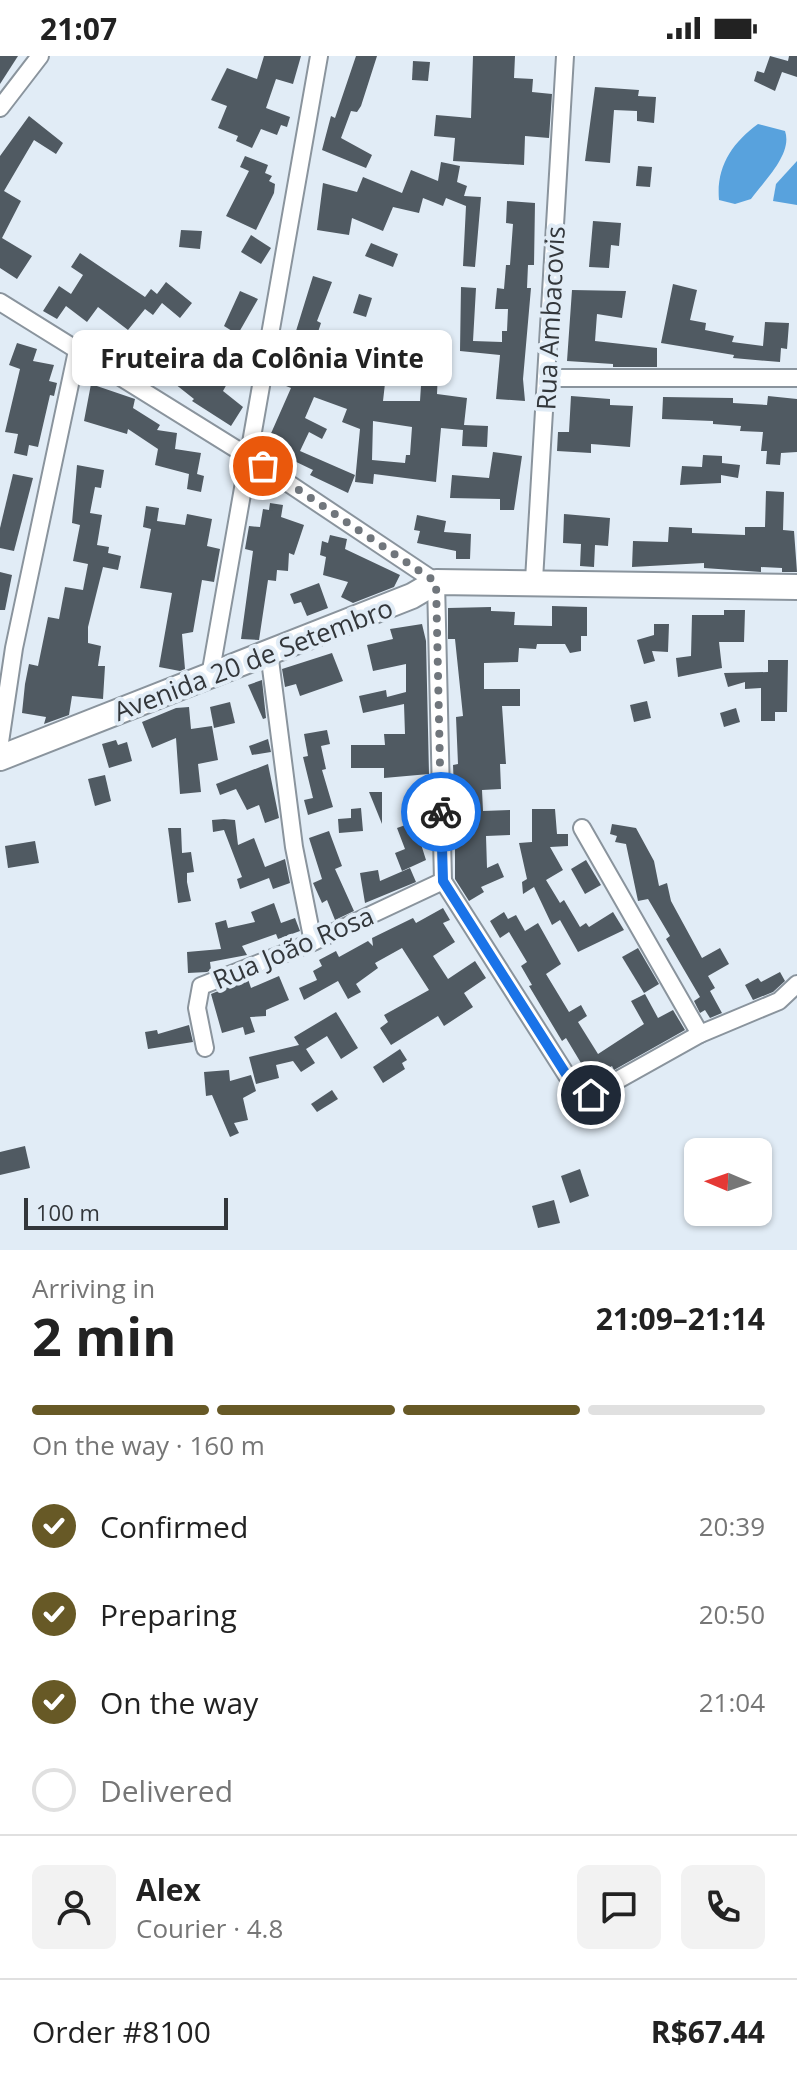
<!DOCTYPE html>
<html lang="en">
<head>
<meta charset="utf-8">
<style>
	body { margin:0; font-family:"Open Sans",sans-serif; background:#f2f2f2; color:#222; height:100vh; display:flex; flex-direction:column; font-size:30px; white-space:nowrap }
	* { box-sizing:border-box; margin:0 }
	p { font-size:26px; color:#767676 }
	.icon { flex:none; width:44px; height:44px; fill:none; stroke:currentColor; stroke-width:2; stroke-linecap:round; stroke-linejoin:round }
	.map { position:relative; height:1194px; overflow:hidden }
	.details { display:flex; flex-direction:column; background:#fff; flex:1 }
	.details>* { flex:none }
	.needle { width:52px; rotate:272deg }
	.buttons { position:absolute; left:684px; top:1082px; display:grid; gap:16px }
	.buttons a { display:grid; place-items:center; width:88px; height:88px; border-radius:12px; background:#fff; box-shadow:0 2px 6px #0004; font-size:40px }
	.scale { position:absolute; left:24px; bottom:20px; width:204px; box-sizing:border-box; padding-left:8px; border:4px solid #33373b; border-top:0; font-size:22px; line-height:28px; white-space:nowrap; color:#33373b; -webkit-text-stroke:6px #e1ecf6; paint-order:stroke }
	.pin { position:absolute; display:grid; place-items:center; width:68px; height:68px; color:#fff; margin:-34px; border:4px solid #fff; border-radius:50%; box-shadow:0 2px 8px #0007 }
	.courier { position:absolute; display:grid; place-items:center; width:80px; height:80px; margin:-40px; border:6px solid #1a73e8; border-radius:50%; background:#fff; color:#222; box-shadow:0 2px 10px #0007 }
	.bubble { position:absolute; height:56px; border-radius:12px; background:#fff; box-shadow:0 2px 6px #0004; font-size:26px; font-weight:700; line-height:56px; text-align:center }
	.overview em { font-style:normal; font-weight:700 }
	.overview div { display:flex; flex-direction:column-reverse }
	.overview { display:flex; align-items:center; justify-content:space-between; height:136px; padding:0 32px }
	h1 { font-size:52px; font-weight:700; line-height:60px }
	.bar { display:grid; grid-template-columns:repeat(4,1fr); gap:12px 8px; align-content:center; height:96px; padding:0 32px }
	.bar i { height:10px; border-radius:6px; background:#e0e0e0 }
	.bar .on { background:#675926 }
	.bar p { grid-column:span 4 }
	.line { display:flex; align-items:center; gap:20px; padding:0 32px; border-top:2px solid #e0e0e0 }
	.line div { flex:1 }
	.round { display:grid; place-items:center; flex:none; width:84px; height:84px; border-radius:12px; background:#f2f2f2 }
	ol { padding:0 32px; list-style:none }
	li { display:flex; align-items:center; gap:24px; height:88px }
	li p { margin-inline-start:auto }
	li .icon { padding:8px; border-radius:50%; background:#675926; color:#fff; stroke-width:4 }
	li:last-child { color:#767676 }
	li i { width:44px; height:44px; border:4px solid #e0e0e0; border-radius:50% }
	.status { display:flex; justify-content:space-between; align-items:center; height:56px; padding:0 40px; background:#fff; direction:ltr }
	.status svg { height:22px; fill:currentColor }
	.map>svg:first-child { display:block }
	.water { fill:#58a2dd }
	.building { fill:#505a62; fill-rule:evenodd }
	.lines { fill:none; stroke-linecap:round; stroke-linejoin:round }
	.street-casing { stroke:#8a949d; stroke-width:20 }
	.secondary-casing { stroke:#8a949d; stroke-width:28 }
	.street { stroke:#fff; stroke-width:16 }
	.secondary { stroke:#fff; stroke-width:24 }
	.done { stroke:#70767c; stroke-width:8; stroke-dasharray:0 14.4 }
	.route { stroke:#1a73e8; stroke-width:10 }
	.labels { text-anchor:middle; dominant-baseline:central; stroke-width:8; stroke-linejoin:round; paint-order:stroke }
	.street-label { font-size:26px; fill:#33373b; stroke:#e1ecf6 }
</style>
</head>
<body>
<div class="status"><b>21:07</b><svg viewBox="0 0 49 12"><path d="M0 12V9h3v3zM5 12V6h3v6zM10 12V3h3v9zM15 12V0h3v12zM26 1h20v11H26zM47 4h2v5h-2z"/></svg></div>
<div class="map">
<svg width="797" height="1194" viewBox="0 0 797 1194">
	<rect width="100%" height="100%" fill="#e1ecf6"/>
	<!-- water -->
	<g class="water">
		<path d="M758 68 785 75C793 98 764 125 751 143L735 148 719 144C716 111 732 87 758 68Z"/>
		<polygon points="797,105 797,149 773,145 776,128"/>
	</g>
	<!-- building -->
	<g class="building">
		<polygon points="0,0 18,0 0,28"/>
		<polygon points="264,0 301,0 293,28 276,23 266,52 290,61 287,71 281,69 277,79 261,73 252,92 236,85 238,80 218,72 227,50 211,44 227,12 257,23"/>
		<polygon points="356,0 377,0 361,50 357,56 351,55 341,82 372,99 366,112 322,94 331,60 335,62"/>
		<polygon points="473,0 515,0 514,22 533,23 532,36 552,38 549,82 525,80 524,109 453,105 455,82 434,80 436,59 471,62"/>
		<polygon points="770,0 788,5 789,0 797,0 797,21 782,16 775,35 754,25 757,15 764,17"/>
		<polygon points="413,5 430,6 428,25 412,24"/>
		<polygon points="595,31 639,34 638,40 656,41 654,67 637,65 637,55 614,54 610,107 585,105"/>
		<polygon points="29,60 63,87 56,98 34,84 4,135 21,145 2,182 32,200 17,223 0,212 0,100"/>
		<polygon points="245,100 268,109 265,117 272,120 269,125 275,128 274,137 256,174 226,160 249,115 240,111"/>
		<polygon points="441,106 460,110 457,126 467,130 464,140 481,141 475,211 463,210 466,150 446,142 443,150 423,142 419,157 393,151 383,175 352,162 349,179 317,174 323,127 357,136 363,121 402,137 411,114 438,125"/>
		<polygon points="638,110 652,111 650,131 636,130"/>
		<polygon points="507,145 535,147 534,209 528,209 527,232 531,232 523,323 525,345 496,343 500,299 460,295 461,231 476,232 473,285 502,286 502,275 507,275 508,253 495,253 497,232 504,233 506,209 510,209 513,168 506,167"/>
		<polygon points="593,165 621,167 619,190 611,189 609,212 589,211"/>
		<polygon points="181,174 202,175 200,193 179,191"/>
		<polygon points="251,179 271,192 261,208 241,196"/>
		<polygon points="371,187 398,198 393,211 365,200"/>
		<polygon points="80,197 145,241 151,233 157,238 166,226 192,247 180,262 162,247 153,259 145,253 128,274 98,251 87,266 66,250 57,263 43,255 59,230 71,238 83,219 71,211"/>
		<path d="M313 220 332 226 317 265 321 267 316 282 351 294 353 279 370 282 368 299 388 301 383 345H420L422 314 438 315 437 338 467 342 464 369 488 370 487 391 462 390 463 374 441 372 436 426 374 418 373 428 355 426 360 373 342 366 347 353 314 341 305 362 327 373 322 383 309 376 300 395 355 419 348 437 310 419 313 414 265 391 291 332 286 330 290 319 294 320 303 297 294 294 300 276 296 275ZM373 365 412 371 410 399H406L405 407 372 404Z"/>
		<polygon points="673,228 697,234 690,264 706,267 705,274 734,280 732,286 763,290 765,266 789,267 787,293 781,292 780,306 733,302 734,299 661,287"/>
		<polygon points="572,234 626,235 622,262 597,258 595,285 657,292 657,311 613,311 613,308 567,305"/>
		<polygon points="240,235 258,243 238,278 256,289 247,304 242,301 223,335 243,351 231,370 192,345 194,343 170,324 175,318 153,302 163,287 193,310 201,297 213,305 232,275 224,270"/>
		<polygon points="359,238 372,242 366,261 353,257"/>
		<polygon points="17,287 37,293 33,305 54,309 49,325 57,327 54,340 50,339 38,391 29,389 27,400 14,397 18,378 5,376 20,313 9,309"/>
		<polygon points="91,328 135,343 133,352 160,369 157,374 177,377 175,393 201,397 197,418 204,420 201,436 187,433 189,418 155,409 158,393 128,373 127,378 84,365"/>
		<polygon points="571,340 610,343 610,349 633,350 630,391 591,388 591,397 557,395 558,376 569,376"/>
		<polygon points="768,340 797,343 797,396 781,397 780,409 766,408 767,395 761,395 763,376 740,375 741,370 713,368 713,365 662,363 663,341 733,342 733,347 767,349"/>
		<polygon points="493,396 522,400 514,454 500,454 500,443 450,442 452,419 489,422"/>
		<polygon points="703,399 722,400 722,407 740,409 738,422 721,419 721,427 680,429 682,410 702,411"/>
		<polygon points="77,409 104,414 101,432 95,431 90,457 102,459 97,489 109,491 108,497 121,500 118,514 103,511 88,571 88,587 101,590 98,610 105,610 103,643 72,640 69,659 44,668 46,661 22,657 25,628 29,608 38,610 48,561 59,563 65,531 83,534 88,508 73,505 80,469 72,467"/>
		<polygon points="13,418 33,422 14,495 0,492 0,472"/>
		<polygon points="766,435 784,436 783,474 794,475 797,516 782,516 782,512 761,511 761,516 704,512 704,507 632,511 633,485 668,486 669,471 692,472 692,477 745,479 745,471 765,471"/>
		<polygon points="270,447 283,449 281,461 304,469 294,499 289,497 288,515 277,514 276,525 268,524 259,584 241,583 253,495 245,493 249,470 260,471 263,453 269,454"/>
		<polygon points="146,450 159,452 157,465 185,469 187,458 212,463 207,490 220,493 214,526 202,524 193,576 182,578 185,613 180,615 159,611 172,537 140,532 151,473 143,471"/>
		<polygon points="564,458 610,462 608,490 595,489 594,511 580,510 581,488 563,487"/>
		<polygon points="417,459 446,465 444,476 471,478 470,503 456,503 456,495 417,487 420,475 414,474"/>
		<polygon points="330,479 347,483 345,493 400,519 394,531 353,547 341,541 348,526 323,519 326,501 320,499 322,485 328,487"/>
		<polygon points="0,516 12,519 5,554 0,554"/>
		<polygon points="319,527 328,552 307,560 301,546 294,548 290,538"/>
		<polygon points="552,550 587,551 587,580 581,580 581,595 570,597 565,588 537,588 536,593 519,592 518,606 484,607 484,633 520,633 520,650 502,650 506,708 500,708 501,733 482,734 483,755 510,754 510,779 486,780 487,812 498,807 504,821 481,831 484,836 469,845 455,823 455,786 464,786 463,755 455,756 453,709 458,708 456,661 463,660 455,583 448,583 448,552 491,551 491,555 515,556 514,569 552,570"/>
		<polygon points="724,554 745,554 744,586 719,586 722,612 678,621 676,602 691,600 692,559 724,559"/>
		<polygon points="422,568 426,585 429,718 384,722 384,712 351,712 351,689 385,689 384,678 405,678 404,648 363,657 359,640 386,634 387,641 406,636 406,608 373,615 367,589 393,583 390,573"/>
		<polygon points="654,568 669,568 668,596 652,595 655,605 644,608 637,584 654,579"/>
		<polygon points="332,597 343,625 300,640 296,628 285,631 282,613"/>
		<polygon points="768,604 788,604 787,656 775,656 775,665 761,665 761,632 745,633 745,626 728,631 724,617 768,616"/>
		<polygon points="262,624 266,662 263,663 248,629"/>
		<polygon points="647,645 651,662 634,666 630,649"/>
		<polygon points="230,646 235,667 214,672 210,651"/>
		<polygon points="189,651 191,673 212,670 218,704 198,708 201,736 180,738 176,682 152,692 142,666 176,652"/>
		<polygon points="736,652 740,666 724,671 720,657"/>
		<polygon points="327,674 330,688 321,690 326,713 322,714 333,751 308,759 304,744 313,742 303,701 308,700 304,678"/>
		<polygon points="268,683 271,696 252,699 249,690"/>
		<polygon points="116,684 118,689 127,686 132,705 109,712 102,688"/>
		<polygon points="268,708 279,762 265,767 259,749 247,754 236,733 220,739 216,728"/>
		<polygon points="105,719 111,745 95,750 88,723"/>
		<polygon points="369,736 382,736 382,768"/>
		<polygon points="428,738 429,758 409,758 408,739"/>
		<polygon points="361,752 363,775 339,777 338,763 351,762 351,753"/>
		<polygon points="532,753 555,753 557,778 568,778 568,790 550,791 563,814 546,824 560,847 564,844 580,871 586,867 589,871 613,856 624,874 578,896 560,864 552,869 534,831 523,838 522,826 527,823 519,787 532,786"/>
		<polygon points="224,763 235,764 238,789 254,782 265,811 285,803 290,827 273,833 269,822 240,833 237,823 242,821 224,774 213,776 212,764"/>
		<polygon points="414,766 426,804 402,815 395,797 405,793 397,772"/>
		<polygon points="612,768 636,772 654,805 659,830 667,827 671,845 702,902 720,892 729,908 708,920 715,932 710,935 722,957 710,962 705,954 700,957 694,945 700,941 666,883 670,880 648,843 638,845 626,788 615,786 617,780 610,778"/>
		<polygon points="168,772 181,772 182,797 191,796 194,816 187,817 187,826 191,845 178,847"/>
		<polygon points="329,775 342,810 335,813 354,855 335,864 327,844 322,847 313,827 322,823 309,782"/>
		<polygon points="35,785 39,807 8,812 5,790"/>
		<polygon points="586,804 601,829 585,838 571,813"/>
		<polygon points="410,812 416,826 365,847 360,817 378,814 380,825"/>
		<polygon points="274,847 281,867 295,862 300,875 278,883 276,878 242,890 247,899 210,906 211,914 207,916 188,917 187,896 221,893 215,867 226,864 228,872 255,866 251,856"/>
		<polygon points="443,852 450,864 443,867 455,886 433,900 448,923 475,905 486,922 464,937 473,951 444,970 438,960 391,989 380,972 388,966 384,959 429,934 402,892 375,907 378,912 356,928 361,936 348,943 338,925 304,944 299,932 317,924 313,915 322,910 319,904 336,895 339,901 368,885 373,890 372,882 413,862 416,867"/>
		<polygon points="504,856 508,863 516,859 525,875 538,867 561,908 546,918 569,956 581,949 587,960 578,966 598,998 644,968 631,945 645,938 658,962 673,954 685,974 614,1014 612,1010 590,1022 566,982 562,985 529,930 532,929 521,910 527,906 509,876 500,882 490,865"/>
		<polygon points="638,892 659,928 644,937 622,901"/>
		<polygon points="780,916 785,925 773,936 753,944 745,929 758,922 761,926"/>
		<polygon points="279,920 289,944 266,954 266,960 250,961 255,976 245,979 243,971 222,977 211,938 248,923 251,932"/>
		<polygon points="336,956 358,992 341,1003 327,980 306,993 315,1007 301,1016 293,1005 276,1009 279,1022 256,1028 249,1001 299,989 294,981"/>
		<polygon points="189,969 193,986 148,993 145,976 157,974 158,978"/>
		<polygon points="400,993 407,1004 402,1007 405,1013 383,1027 373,1011"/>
		<polygon points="229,1014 230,1025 251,1019 256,1035 243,1042 248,1064 234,1067 239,1077 230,1081 212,1039 206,1040 204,1016"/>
		<polygon points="332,1034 338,1043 317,1056 311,1048"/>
		<polygon points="25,1090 30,1112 0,1119 0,1096"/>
		<polygon points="580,1113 589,1140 570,1147 561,1120"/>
		<polygon points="554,1144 560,1167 538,1172 532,1150"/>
	</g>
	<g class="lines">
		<defs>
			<g id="street">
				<polyline points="0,52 40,0"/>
				<polyline points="0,246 249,401 436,526 443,825 578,1037 584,1041 591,1039 700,978 779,945 797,928"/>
				<polyline points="546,322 797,322"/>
				<polyline points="534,524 565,0"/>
				<polyline points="269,596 294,791 313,886"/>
				<polyline points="210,620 319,0"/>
				<polyline points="0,686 14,592 77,295"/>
				<polyline points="582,772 700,978"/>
				<polyline points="205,992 197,952 201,930 313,886 443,825"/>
			</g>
			<polyline id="secondary" points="0,702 412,540 436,526 797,531"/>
		</defs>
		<!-- street casing -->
		<use href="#street" class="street-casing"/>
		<!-- secondary casing -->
		<use href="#secondary" class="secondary-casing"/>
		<!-- street -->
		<use href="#street" class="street"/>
		<!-- secondary -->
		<use href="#secondary" class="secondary"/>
	</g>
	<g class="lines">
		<!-- done -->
		<polyline class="done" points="263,410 436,526 441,756"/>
		<!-- route -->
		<polyline class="route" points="441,756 443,825 578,1037 584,1041 591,1039"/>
	</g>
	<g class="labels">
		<!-- street labels -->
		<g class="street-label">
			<text transform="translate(550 262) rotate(-87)">Rua Ambacovis</text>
			<text transform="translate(253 603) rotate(-21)">Avenida 20 de Setembro</text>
			<text transform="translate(293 891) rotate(-23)">Rua João Rosa</text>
		</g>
	</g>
</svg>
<div class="buttons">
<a><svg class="needle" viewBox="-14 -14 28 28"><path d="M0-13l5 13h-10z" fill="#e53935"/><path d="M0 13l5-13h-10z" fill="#767676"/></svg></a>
</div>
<div class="scale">100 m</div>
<div class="pin" style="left:263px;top:410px;background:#ea580c"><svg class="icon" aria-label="bag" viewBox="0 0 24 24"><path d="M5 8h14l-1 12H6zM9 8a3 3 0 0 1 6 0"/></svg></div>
<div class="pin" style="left:591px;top:1039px;background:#1f2937"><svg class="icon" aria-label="home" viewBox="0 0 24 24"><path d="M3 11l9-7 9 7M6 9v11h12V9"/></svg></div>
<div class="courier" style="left:441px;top:756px"><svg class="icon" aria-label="bike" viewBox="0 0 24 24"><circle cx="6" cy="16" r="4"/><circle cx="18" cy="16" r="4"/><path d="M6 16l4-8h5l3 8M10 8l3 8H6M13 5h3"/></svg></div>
<div class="bubble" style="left:72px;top:274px;width:380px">Fruteira da Colônia Vinte</div>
</div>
<section class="details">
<div class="overview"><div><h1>2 min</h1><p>Arriving in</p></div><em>21:09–21:14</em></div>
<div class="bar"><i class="on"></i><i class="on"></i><i class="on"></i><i></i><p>On the way · 160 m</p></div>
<ol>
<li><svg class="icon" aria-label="check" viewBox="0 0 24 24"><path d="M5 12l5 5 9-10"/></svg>Confirmed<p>20:39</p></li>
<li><svg class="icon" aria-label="check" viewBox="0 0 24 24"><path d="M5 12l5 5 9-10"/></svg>Preparing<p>20:50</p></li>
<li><svg class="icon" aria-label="check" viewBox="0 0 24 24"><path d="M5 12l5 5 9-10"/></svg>On the way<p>21:04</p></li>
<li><i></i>Delivered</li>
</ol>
<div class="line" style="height:144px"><a class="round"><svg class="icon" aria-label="person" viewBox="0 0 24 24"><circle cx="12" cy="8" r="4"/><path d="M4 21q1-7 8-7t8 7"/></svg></a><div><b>Alex</b><p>Courier · 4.8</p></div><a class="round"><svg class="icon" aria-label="chat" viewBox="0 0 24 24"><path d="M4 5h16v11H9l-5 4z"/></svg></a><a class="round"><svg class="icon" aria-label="phone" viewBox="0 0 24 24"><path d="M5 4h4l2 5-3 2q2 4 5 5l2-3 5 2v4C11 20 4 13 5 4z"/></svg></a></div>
<div class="line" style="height:104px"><div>Order #8100</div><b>R$67.44</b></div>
</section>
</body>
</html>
